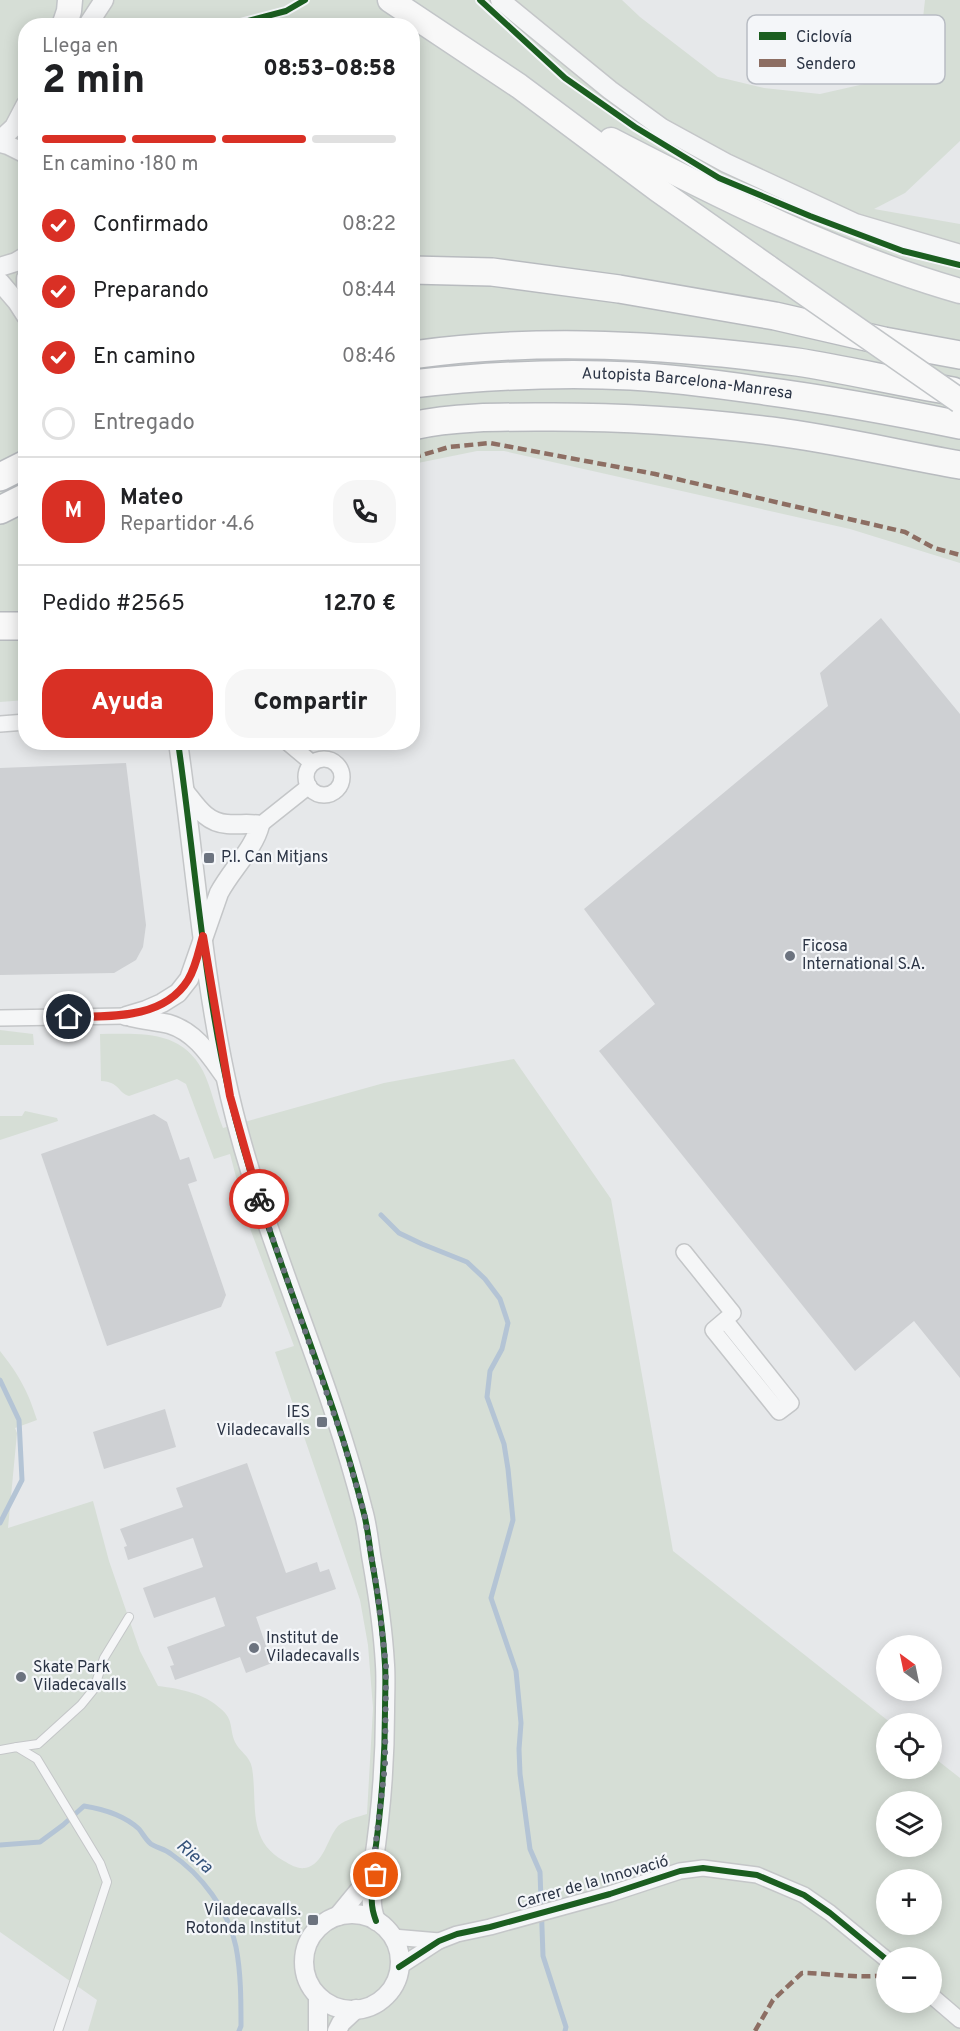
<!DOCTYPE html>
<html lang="es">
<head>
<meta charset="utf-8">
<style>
	body { margin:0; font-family:Overpass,sans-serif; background:#f6f6f6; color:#202124; height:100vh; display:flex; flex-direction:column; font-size:22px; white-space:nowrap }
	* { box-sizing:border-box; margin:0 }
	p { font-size:20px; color:#757577 }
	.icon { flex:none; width:33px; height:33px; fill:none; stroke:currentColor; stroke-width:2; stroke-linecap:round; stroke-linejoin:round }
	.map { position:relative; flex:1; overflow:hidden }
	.details { position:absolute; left:18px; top:18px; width:402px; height:732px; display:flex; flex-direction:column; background:#fff; border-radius:24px; box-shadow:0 3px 15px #0003 }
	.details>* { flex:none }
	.needle { width:39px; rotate:327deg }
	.buttons { position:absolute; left:876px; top:1635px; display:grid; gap:12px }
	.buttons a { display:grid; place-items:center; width:66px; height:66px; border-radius:50%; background:#fff; box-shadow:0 3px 15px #0003; font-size:30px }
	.pin { position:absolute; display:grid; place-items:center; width:51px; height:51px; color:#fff; margin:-26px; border:3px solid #fff; border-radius:50%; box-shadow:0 2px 6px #0007 }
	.courier { position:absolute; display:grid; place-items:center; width:60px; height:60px; margin:-30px; border:4px solid #d93025; border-radius:50%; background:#fff; color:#222; box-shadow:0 2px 8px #0007 }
	.head em { font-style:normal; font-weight:800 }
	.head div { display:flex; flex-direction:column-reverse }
	.head { display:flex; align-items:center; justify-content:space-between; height:102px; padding:0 24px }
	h1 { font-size:39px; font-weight:800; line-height:45px }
	.bar { display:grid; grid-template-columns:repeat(4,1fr); gap:9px 6px; align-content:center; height:72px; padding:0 24px }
	.bar i { height:8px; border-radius:4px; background:#e0e0e0 }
	.bar .active { background:#d93025 }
	.bar p { grid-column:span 4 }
	.line { display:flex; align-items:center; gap:15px; padding:0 24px; border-top:2px solid #e0e0e0 }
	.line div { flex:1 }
	.round { display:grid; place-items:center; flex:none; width:63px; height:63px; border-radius:24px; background:#f6f6f6 }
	ol { padding:0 24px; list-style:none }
	li { display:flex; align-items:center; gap:18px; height:66px }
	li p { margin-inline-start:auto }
	li .icon { padding:6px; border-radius:50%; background:#d93025; color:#fff; stroke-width:4 }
	li:last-child { color:#757577 }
	li i { width:33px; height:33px; border:3px solid #e0e0e0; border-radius:50% }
	.action { display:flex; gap:12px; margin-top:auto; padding:12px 24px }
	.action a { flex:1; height:69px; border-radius:24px; background:#d93025; color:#fff; font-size:24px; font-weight:800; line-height:69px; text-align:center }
	.action a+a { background:#f6f6f6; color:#202124 }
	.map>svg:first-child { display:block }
	.green { fill:#d6ded6; fill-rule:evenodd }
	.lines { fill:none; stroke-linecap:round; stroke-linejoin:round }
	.stream { stroke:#b4c4d5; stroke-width:5 }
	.building { fill:#ced0d3 }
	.service-casing { stroke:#c4c6c8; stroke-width:10 }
	.minor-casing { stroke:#c4c6c8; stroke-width:18 }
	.tertiary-casing { stroke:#c4c6c8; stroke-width:21 }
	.primary-casing { stroke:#c2c5c8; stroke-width:27 }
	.motorway-casing { stroke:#b8bbbf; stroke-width:30 }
	.service { stroke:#f5f6f7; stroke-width:8 }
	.minor { stroke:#f5f6f7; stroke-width:15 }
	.tertiary { stroke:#f5f6f7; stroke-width:18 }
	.primary { stroke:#f8f8f8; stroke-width:24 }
	.motorway { stroke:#f8f8f8; stroke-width:27 }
	.primary-bridge-casing { stroke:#c2c5c8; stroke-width:27; stroke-linecap:butt }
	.primary-bridge { stroke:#f8f8f8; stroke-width:24 }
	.quiet { stroke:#8d6e63; stroke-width:4.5; stroke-dasharray:9 4.5; stroke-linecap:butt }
	.cycleway-casing { stroke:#f4f6f9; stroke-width:10 }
	.cycleway { stroke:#1b5e20; stroke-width:6 }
	.done { stroke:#6c737f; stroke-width:6; stroke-dasharray:0 10.8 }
	.route { stroke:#d93025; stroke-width:8 }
	.poi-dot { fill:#6c737f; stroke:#f4f6f9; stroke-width:2 }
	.labels { text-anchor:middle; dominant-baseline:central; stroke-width:4.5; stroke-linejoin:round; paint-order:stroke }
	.street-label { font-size:16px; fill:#2b3445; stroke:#f4f6f9 }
	.poi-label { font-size:16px; fill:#2b3445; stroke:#f4f6f9; text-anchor:start }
	.water-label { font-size:18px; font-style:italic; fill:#34527a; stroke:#f4f6f9 }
	.key { fill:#f4f6f9; stroke:#b8bcc3; stroke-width:1.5 }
	.key-label { font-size:16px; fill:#2b3445 }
</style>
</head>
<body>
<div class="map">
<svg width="960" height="2031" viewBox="0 0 960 2031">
	<rect width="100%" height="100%" fill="#e6e8ea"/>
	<!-- green -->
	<g class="green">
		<polygon points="0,0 622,0 640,17 718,77 764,88 820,94 917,72 925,0 960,0 960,141 905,193 874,209 960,224 960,563 850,529 504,451 477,451 413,464 412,26 26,26 26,700 0,702"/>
		<polygon points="0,1030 33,1034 34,1045 0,1045"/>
		<path d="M100 1034C140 1034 181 1029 203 1071 211 1087 216 1111 223 1128L384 1083 514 1059 611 1199 673 1551 891 1723 886 1724V1768H932V1756L960 1778V2031H88L97 2000 0 1932V1351C19 1375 28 1391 37 1420L15 1428 17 1433 8 1528 93 1501 109 1561 140 1651 158 1686C181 1689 204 1693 221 1709 234 1720 229 1728 235 1742 239 1751 250 1756 252 1768 258 1803 246 1840 284 1861 291 1865 297 1869 305 1868 324 1865 327 1838 338 1826 346 1819 358 1817 367 1814L373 1708 368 1645 360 1600 275 1352 294 1346 248 1223 230 1154 214 1159 186 1084 177 1079 129 1096C118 1093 120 1082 101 1081ZM886 1802H932V1846H886ZM886 1880H932V1924H886ZM886 1958H932V2002H886Z"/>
		<polygon points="25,1111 57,1118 58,1121 0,1140 0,1116 22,1116"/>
	</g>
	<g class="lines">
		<!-- stream -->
		<g class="stream">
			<polyline points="381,1215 399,1233 422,1244 467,1262 485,1279 500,1299 508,1323 502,1349 490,1371 487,1397 504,1444 508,1469 513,1520 491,1598 516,1671 521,1723 519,1749 520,1774 530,1849 540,1872 543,1956 566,2027 565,2031"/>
			<polyline points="0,1380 19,1420 22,1480 0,1523"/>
			<path d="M0 1845 40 1842 63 1825 84 1806C103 1809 125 1816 139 1829 143 1834 146 1840 151 1844 157 1848 165 1849 171 1854 201 1874 229 1911 236 1947 241 1973 241 2000 241 2026L239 2031"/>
		</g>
	</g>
	<!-- building -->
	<g class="building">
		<polygon points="881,618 960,714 960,1378 914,1321 855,1371 599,1051 655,1004 584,909 828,706 820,673"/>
		<polygon points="126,763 146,925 143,947 136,960 114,973 0,975 0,768"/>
		<polygon points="154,1114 167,1122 180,1160 189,1157 197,1181 188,1184 226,1295 221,1307 107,1346 41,1154"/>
		<polygon points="165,1409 176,1447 104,1469 93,1432"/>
		<polygon points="247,1463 286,1573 317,1562 320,1572 329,1569 336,1589 256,1617 272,1663 246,1673 240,1657 175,1680 170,1666 174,1665 167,1647 225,1626 215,1597 154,1618 143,1588 203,1567 193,1538 128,1560 124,1547 127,1546 120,1529 183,1507 176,1488"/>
	</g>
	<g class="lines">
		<defs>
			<g id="service">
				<polyline points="17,1747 38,1744 81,1705 94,1689 104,1658 129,1617"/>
				<polyline points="0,1750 17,1747 37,1759 100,1863 107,1882 58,2031"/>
			</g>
			<g id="minor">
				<polyline points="0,724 26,722"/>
				<polyline points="287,742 312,763"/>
				<circle cx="324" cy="777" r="18"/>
				<polyline points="260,825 309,786"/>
				<polyline points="0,1018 126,1016"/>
				<polyline points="684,1252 733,1313 713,1330 779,1412 791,1403 725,1320"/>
				<polyline points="393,1937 439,1941"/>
				<polyline points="399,1967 439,1941 457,1934 490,1927 610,1894 680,1871 703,1868 757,1875 804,1895 830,1913 886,1959"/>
				<polyline points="932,1996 960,2020"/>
			</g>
			<g id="tertiary">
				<polyline points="500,0 610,90 662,128 726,163 855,223 960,254"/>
				<polyline points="87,26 104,0"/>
				<polyline points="0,140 14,127 26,104"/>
				<polyline points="0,143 8,145 26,154"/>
				<polyline points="0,267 16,262 26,256"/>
				<polyline points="26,278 26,287"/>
				<polyline points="0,282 17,302 26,316"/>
				<path d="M178 742C195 860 203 981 230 1097 263 1238 328 1370 363 1510 368 1527 369 1544 372 1561 378 1595 383 1630 385 1665 386 1680 385 1696 385 1711 385 1763 381 1814 373 1866 377 1878 373 1885 372 1896 371 1905 373 1913 376 1921"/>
				<path d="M126 1016 146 1010 162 1003 178 993 189 979 219 893C231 870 254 849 260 825 249 823 238 825 227 824 207 823 197 807 186 793"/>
				<path d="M131 1017C143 1020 156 1021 169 1024 195 1032 209 1054 224 1075"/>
				<circle cx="352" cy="1962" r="48"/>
				<polyline points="338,1916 361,1888 367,1872 372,1868"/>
				<polyline points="318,1996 318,2031"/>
				<polyline points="337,2031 341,2023 356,2009"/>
			</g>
			<g id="primary">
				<polyline points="390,0 519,86 657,189 769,268"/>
				<polyline points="64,26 69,11 70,0"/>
				<path d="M611 140C723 198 838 256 960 291"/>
			</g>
			<g id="motorway">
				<polyline points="412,270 492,272 619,289 775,316 884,341 960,355"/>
				<path d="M412 355C540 337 670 345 797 362 849 370 901 383 953 391"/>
				<path id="s1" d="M412 384C485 376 558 372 631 376 673 378 716 384 758 390 826 399 893 411 960 425"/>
				<path d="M412 426C456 416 508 417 553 417 626 417 699 422 771 431 835 439 897 454 960 465"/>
				<polyline points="0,477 26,464"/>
				<polyline points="0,510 26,497"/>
				<polyline points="0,626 26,626"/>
			</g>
		</defs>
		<!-- service casing -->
		<use href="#service" class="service-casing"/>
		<!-- minor casing -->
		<use href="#minor" class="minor-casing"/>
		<!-- tertiary casing -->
		<use href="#tertiary" class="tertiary-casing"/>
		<!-- primary casing -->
		<use href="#primary" class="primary-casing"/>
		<!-- motorway casing -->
		<use href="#motorway" class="motorway-casing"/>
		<!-- service -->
		<use href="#service" class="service"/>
		<!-- minor -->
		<use href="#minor" class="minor"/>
		<!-- tertiary -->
		<use href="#tertiary" class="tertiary"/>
		<!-- primary -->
		<use href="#primary" class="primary"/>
		<!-- motorway -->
		<use href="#motorway" class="motorway"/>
		<defs>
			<polyline id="primary-bridge" points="769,268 960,401"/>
		</defs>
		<!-- primary-bridge casing -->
		<use href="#primary-bridge" class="primary-bridge-casing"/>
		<!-- primary-bridge -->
		<use href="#primary-bridge" class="primary-bridge"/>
		<!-- quiet -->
		<g class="quiet">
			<polyline points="412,458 449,447 490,443 655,474 905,532 934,548 960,555"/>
			<path d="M755 2031 773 2000 802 1973C830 1973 858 1979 886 1975"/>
		</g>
		<defs>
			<g id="cycleway">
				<polyline points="480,0 565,78 635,127 719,178 810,216 903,251 960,265"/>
				<polyline points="229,26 286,11 305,0"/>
				<path d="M178 742C195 860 203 981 230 1097 263 1238 328 1370 363 1510 368 1527 369 1544 372 1561 378 1595 383 1630 385 1665 386 1680 385 1696 385 1711 385 1763 381 1814 373 1866 377 1878 373 1885 372 1896 371 1905 373 1913 376 1921"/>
				<polyline points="399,1967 439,1941 457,1934 490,1927 610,1894 680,1871 703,1868 757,1875 804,1895 830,1913 886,1959"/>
			</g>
		</defs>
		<!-- cycleway casing -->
		<use href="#cycleway" class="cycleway-casing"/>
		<!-- cycleway -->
		<use href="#cycleway" class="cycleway"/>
	</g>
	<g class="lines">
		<!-- done -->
		<polyline class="done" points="259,1199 343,1440 364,1512 367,1531 377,1589 386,1666 385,1766 373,1866 376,1875"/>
		<!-- route -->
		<path class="route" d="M69 1017C109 1016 163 1020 188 980 196 967 199 950 203 936L230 1096 259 1199"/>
	</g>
	<!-- markers -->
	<g class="poi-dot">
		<rect x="203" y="852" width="12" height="12" rx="3"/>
		<circle cx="790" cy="956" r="6"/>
		<rect x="316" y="1416" width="12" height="12" rx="3"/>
		<circle cx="254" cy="1648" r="6"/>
		<circle cx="21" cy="1677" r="6"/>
		<rect x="307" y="1914" width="12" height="12" rx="3"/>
	</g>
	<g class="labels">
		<!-- street labels -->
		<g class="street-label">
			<text stroke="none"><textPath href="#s1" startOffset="276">Autopista Barcelona-Manresa</textPath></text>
			<text transform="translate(593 1883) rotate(-16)">Carrer de la Innovació</text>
		</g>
		<!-- poi labels -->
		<g class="poi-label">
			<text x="221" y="858">P.I. Can Mitjans</text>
			<text x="802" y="947">Ficosa<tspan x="802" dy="18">International S.A.</tspan></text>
			<text x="310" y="1413" text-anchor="end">IES<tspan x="310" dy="18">Viladecavalls</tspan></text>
			<text x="266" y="1639">Institut de<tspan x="266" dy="18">Viladecavalls</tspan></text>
			<text x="33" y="1668">Skate Park<tspan x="33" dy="18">Viladecavalls</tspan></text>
			<text x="301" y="1911" text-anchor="end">Viladecavalls.<tspan x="301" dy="18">Rotonda Institut</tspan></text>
		</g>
		<!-- water labels -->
		<g class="water-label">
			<text transform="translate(194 1857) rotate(41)">Riera</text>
		</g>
	</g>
	<!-- legend -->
	<rect x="747" y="15" width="198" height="69" rx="9" class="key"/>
	<rect x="759" y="32" width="27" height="8" fill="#1b5e20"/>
	<rect x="759" y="59" width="27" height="8" fill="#8d6e63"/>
	<g class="key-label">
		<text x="796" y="42">Ciclovía</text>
		<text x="796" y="69">Sendero</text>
	</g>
</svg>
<div class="buttons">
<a><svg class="needle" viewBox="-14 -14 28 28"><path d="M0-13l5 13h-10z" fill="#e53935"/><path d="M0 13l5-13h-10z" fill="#757577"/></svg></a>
<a><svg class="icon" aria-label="locate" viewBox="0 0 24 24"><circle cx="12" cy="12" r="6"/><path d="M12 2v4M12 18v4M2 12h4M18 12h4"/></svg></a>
<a><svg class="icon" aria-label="layers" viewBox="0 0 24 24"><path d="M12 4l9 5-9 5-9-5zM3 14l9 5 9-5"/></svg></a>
<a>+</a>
<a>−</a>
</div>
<div class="pin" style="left:376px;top:1875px;background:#ea580c"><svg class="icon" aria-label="bag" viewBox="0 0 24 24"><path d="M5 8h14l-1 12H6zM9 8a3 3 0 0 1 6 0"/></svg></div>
<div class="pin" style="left:69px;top:1017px;background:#1f2937"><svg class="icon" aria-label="home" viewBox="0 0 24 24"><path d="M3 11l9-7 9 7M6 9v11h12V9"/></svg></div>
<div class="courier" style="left:259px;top:1199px"><svg class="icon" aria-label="bike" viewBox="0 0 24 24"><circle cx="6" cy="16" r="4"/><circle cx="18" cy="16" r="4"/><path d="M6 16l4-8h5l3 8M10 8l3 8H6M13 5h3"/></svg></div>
<section class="details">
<div class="head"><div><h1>2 min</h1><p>Llega en</p></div><em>08:53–08:58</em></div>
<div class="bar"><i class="active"></i><i class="active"></i><i class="active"></i><i></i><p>En camino · 180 m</p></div>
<ol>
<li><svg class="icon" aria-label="check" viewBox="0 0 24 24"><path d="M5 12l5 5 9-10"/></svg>Confirmado<p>08:22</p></li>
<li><svg class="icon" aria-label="check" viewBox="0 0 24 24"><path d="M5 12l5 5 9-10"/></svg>Preparando<p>08:44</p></li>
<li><svg class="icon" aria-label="check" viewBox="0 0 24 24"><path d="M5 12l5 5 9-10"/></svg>En camino<p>08:46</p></li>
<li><i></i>Entregado</li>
</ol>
<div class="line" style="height:108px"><b class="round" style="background:#d93025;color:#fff">M</b><div><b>Mateo</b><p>Repartidor · 4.6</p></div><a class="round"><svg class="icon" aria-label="phone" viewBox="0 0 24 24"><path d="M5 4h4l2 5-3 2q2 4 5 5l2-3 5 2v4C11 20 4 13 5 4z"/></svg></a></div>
<div class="line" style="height:78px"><div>Pedido #2565</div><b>12.70 €</b></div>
<div class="action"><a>Ayuda</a><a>Compartir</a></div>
</section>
</div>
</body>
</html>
